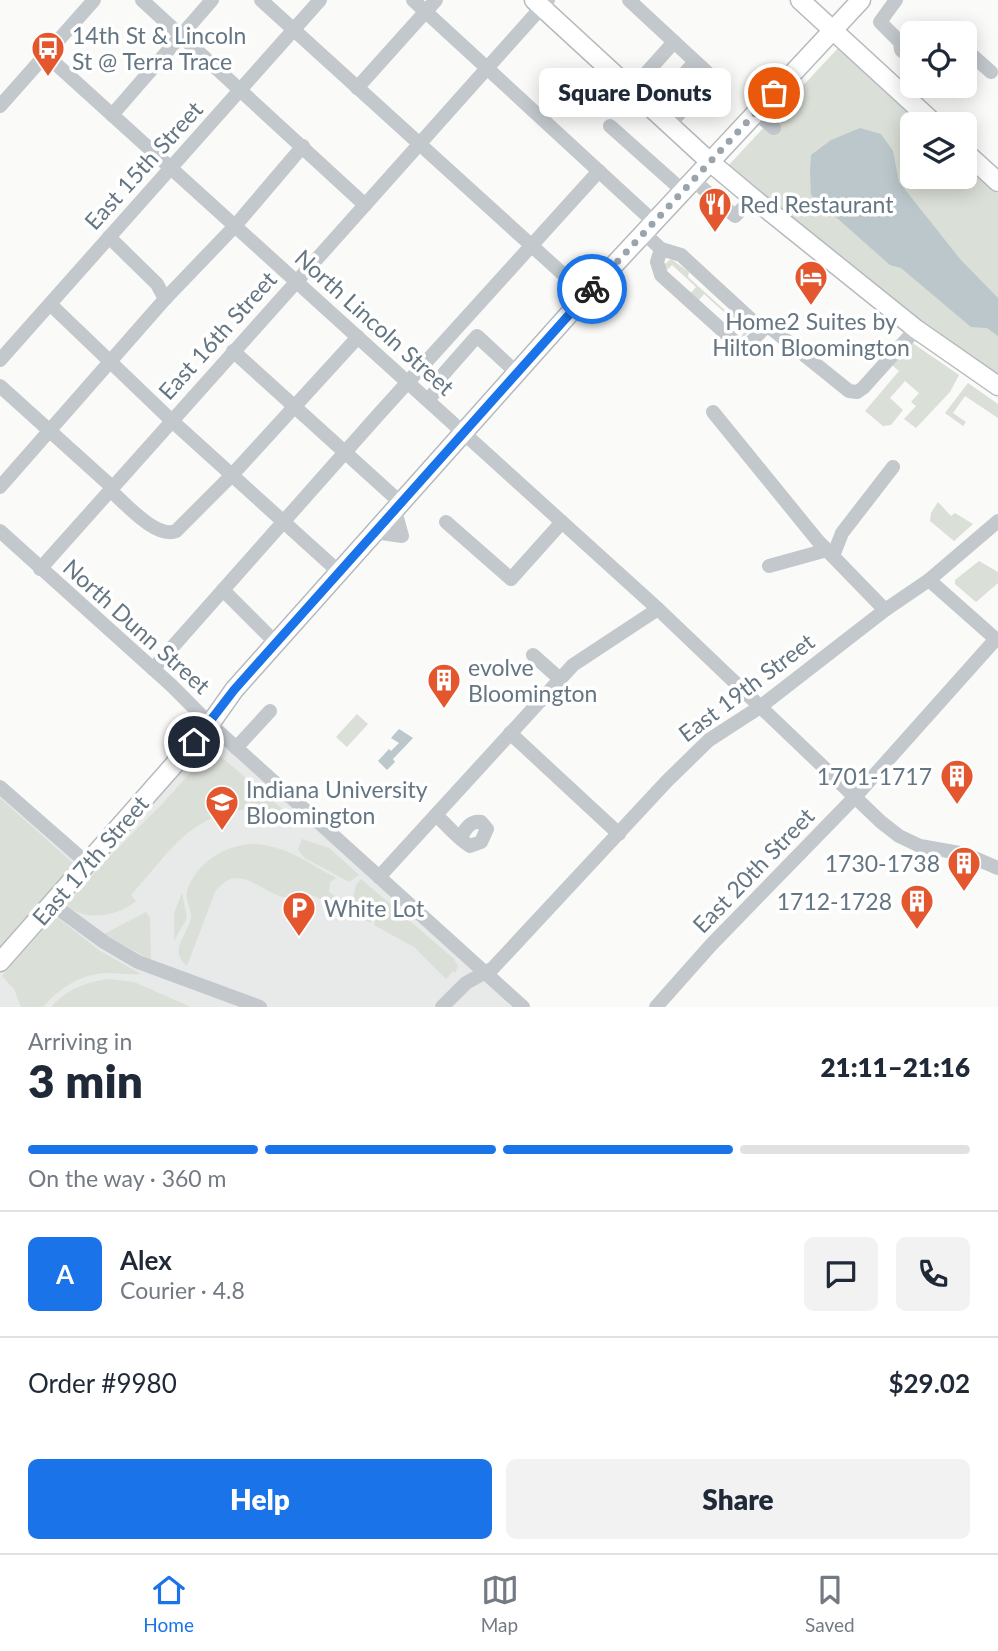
<!DOCTYPE html>
<html lang="en">
<head>
<meta charset="utf-8">
<style>
	body { margin:0; font-family:Lato,sans-serif; background:#f2f2f3; color:#1f2937; height:100vh; display:flex; flex-direction:column; font-size:26px; white-space:nowrap }
	* { box-sizing:border-box; margin:0 }
	p { font-size:23px; color:#747a83 }
	.icon { flex:none; width:38px; height:38px; fill:none; stroke:currentColor; stroke-width:2; stroke-linecap:round; stroke-linejoin:round }
	.map { position:relative; height:1007px; overflow:hidden }
	.side { display:flex; flex-direction:column; background:#fff; flex:1 }
	.side>* { flex:none }
	.fabs { position:absolute; left:900px; top:21px; display:grid; gap:14px }
	.fabs a { display:grid; place-items:center; width:77px; height:77px; border-radius:10px; background:#fff; box-shadow:0 4px 18px #0003; font-size:35px }
	.pin { position:absolute; display:grid; place-items:center; width:60px; height:60px; color:#fff; margin:-30px; border:4px solid #fff; border-radius:50%; box-shadow:0 2px 7px #0007 }
	.courier { position:absolute; display:grid; place-items:center; width:70px; height:70px; margin:-35px; border:5px solid #1a73e8; border-radius:50%; background:#fff; color:#222; box-shadow:0 2px 9px #0007 }
	.bubble { position:absolute; height:49px; border-radius:10px; background:#fff; box-shadow:0 4px 18px #0003; font-size:23px; font-weight:800; line-height:49px; text-align:center }
	.overview em { font-style:normal; font-weight:800 }
	.overview div { display:flex; flex-direction:column-reverse }
	.overview { display:flex; align-items:center; justify-content:space-between; height:119px; padding:0 28px }
	h1 { font-size:46px; font-weight:800; line-height:52px }
	.bar { display:grid; grid-template-columns:repeat(4,1fr); gap:10px 7px; align-content:center; height:84px; padding:0 28px }
	.bar i { height:9px; border-radius:5px; background:#e0e1e3 }
	.bar .on { background:#1a73e8 }
	.bar p { grid-column:span 4 }
	.line { display:flex; align-items:center; gap:18px; padding:0 28px; border-top:2px solid #e0e1e3 }
	.line div { flex:1 }
	.round { display:grid; place-items:center; flex:none; width:74px; height:74px; border-radius:10px; background:#f2f2f3 }
	.primary-button { display:flex; gap:14px; margin-top:auto; padding:14px 28px }
	.primary-button a { flex:1; height:80px; border-radius:10px; background:#1a73e8; color:#fff; font-size:28px; font-weight:800; line-height:80px; text-align:center }
	.primary-button a+a { background:#f2f2f3; color:#1f2937 }
	.menu { display:flex; justify-content:space-around; align-items:center; height:98px; border-top:2px solid #e0e1e3; background:#fff; font-size:19px; color:#747a83 }
	.menu a { display:grid; justify-items:center; gap:4px }
	.menu .on { color:#1a73e8 }
	.map>svg:first-child { display:block }
	.built { fill:#e8e9e9 }
	.green { fill:#dadfd7 }
	.water { fill:#bbc7cb }
	.lines { fill:none; stroke-linecap:round; stroke-linejoin:round }
	.minor-tunnel { stroke:#d5d9db; stroke-width:14; stroke-dasharray:14 7; stroke-linecap:butt }
	.major-casing { stroke:#b5babe; stroke-width:21 }
	.minor { stroke:#c3c8cc; stroke-width:14 }
	.major { stroke:#fff; stroke-width:18 }
	.done { stroke:#99a4ac; stroke-width:7; stroke-dasharray:0 12.6 }
	.route { stroke:#1a73e8; stroke-width:9 }
	.labels { text-anchor:middle; dominant-baseline:central; stroke-width:7; stroke-linejoin:round; paint-order:stroke }
	.poi-label { font-size:23px; fill:#657683; stroke:#fff; text-anchor:start }
	.street-label { font-size:23px; fill:#657683; stroke:#fff }
</style>
</head>
<body>
<div class="map">
<svg width="998" height="1007" viewBox="0 0 998 1007">
	<rect width="100%" height="100%" fill="#fafaf8"/>
	<!-- built -->
	<polygon class="built" points="212,733 512,1007 0,1007 0,793 88,870"/>
	<!-- green -->
	<g class="green">
		<polygon points="839,47 923,124 912,124 912,177 964,177 964,163 998,194 998,379 917,322 726,168"/>
		<polygon points="671,259 689,272 688,277 729,314 733,311 747,324 749,329 746,335 740,338 745,331 704,294 698,301 690,294 696,287 672,265 666,271 661,267"/>
		<polygon points="911,342 959,375 950,392 916,428 904,419 916,406 911,402 919,393 905,381 890,398 903,410 891,425 883,426 865,411 899,371 892,365"/>
		<polygon points="968,383 998,404 998,418 965,396 953,413 966,422 963,426 945,413"/>
		<polygon points="938,502 951,516 955,513 973,524 954,541 930,521 931,513"/>
		<polygon points="979,561 998,572 998,583 976,602 955,584 955,580"/>
		<polygon points="357,714 368,724 347,747 336,737"/>
		<path d="M219 755 294 819 295 825 254 817V808C186 815 172 851 131 895L136 901C116 917 89 921 67 907L68 903 103 863 162 804 203 759Z"/>
		<polygon points="0,798 75,865 0,947"/>
		<polygon points="302,839 329,848 359,875 349,882 305,858 298,850"/>
		<path d="M255 844C289 847 304 861 333 876L336 878 330 882 329 892 348 905 346 911 303 891 298 898C295 897 291 898 287 898 260 894 239 859 215 892L187 966C167 949 189 935 191 917 191 908 185 899 187 891 196 862 227 844 255 844Z"/>
		<path d="M361 879 454 959 458 966 455 973 453 971 446 979 414 947 374 925 379 910 375 903C366 898 361 907 352 903L356 885Z"/>
		<polygon points="182,893 187,918 174,941 174,913"/>
		<polygon points="368,904 376,910 371,923 349,913 350,907 358,909"/>
		<polygon points="146,912 150,918 151,960 104,934"/>
		<path d="M58 918 100 951 141 974C129 975 118 973 106 973 81 974 59 988 43 1007H21L14 989 2 976 53 919Z"/>
		<path d="M109 979 134 982 191 1007H51C67 989 86 982 109 979Z"/>
	</g>
	<!-- water -->
	<g class="water">
		<polygon points="860,128 881,134 893,151 899,182 960,259 998,298 998,336 987,328 971,327 901,268 890,265 811,195 810,172 811,155 831,140"/>
		<polygon points="399,729 413,738 393,759 395,762 387,770 378,761 389,749 391,751 399,743 391,738"/>
	</g>
	<g class="lines">
		<!-- minor-tunnel -->
		<polyline class="minor-tunnel" points="910,45 912,47"/>
		<defs>
			<g id="major">
				<polyline points="534,0 710,162 753,198 916,329 998,386"/>
				<polyline points="800,0 935,124"/>
				<polyline points="964,151 998,182"/>
				<polyline points="0,962 210,724 234,690 586,295 861,0"/>
			</g>
		</defs>
		<!-- major casing -->
		<use href="#major" class="major-casing"/>
		<!-- minor -->
		<g class="minor">
			<polyline points="142,0 365,205"/>
			<polyline points="261,0 586,295"/>
			<polyline points="413,0 654,222"/>
			<polyline points="629,0 712,77 669,125"/>
			<polyline points="896,0 880,22 900,42 901,50 912,58"/>
			<polyline points="964,48 991,72"/>
			<polyline points="46,55 658,609 881,822 899,836 920,846 965,854 998,868"/>
			<polyline points="357,88 436,0"/>
			<polyline points="631,90 674,42"/>
			<polyline points="909,100 922,86"/>
			<polyline points="0,106 94,0"/>
			<polyline points="652,109 695,62"/>
			<polyline points="756,113 774,128"/>
			<polyline points="112,115 212,0"/>
			<polyline points="610,126 683,191"/>
			<polyline points="693,180 735,216 753,198"/>
			<polyline points="644,233 661,249 681,255 757,325 772,329 849,391 857,392 863,388 916,329"/>
			<polyline points="661,249 657,262 661,275 744,350 765,327"/>
			<polyline points="165,299 235,226 303,146"/>
			<polyline points="50,304 171,420 339,572"/>
			<polyline points="233,351 401,503"/>
			<polyline points="0,360 320,0"/>
			<polyline points="0,386 112,487"/>
			<polyline points="428,400 440,386 440,378 477,336 517,373"/>
			<polyline points="713,412 818,541 885,610"/>
			<polyline points="0,487 165,299 157,284 109,237"/>
			<path d="M110 490C125 503 156 539 176 531L232 475 358 337"/>
			<polyline points="446,522 511,579 562,522"/>
			<polyline points="0,531 171,685 210,724 523,1007"/>
			<polyline points="375,532 402,536 395,511"/>
			<polyline points="833,556 842,533 893,467"/>
			<polyline points="769,566 827,550"/>
			<polyline points="40,569 548,0"/>
			<polyline points="929,580 998,641"/>
			<polyline points="223,590 276,643"/>
			<polyline points="533,655 560,679"/>
			<polyline points="153,669 378,415 599,171"/>
			<polyline points="510,733 619,834"/>
			<polyline points="236,748 270,711"/>
			<polyline points="0,787 88,864"/>
			<path d="M436 815C447 825 457 838 470 846L481 842 487 829 481 822C470 820 465 830 460 838"/>
			<polyline points="379,877 573,665 658,609"/>
			<polyline points="52,904 104,942 138,962 260,1007"/>
			<polyline points="442,1007 466,983 493,968 667,781 709,740 760,707 885,610 929,580 998,521"/>
			<polyline points="656,1007 711,945 854,798 995,640"/>
		</g>
		<!-- major -->
		<use href="#major" class="major"/>
	</g>
	<g class="lines">
		<!-- done -->
		<polyline class="done" points="592,289 774,93"/>
		<!-- route -->
		<polyline class="route" points="194,742 234,690 592,289"/>
	</g>
	<!-- icons -->
	<defs>
		<symbol id="bus-pin" viewBox="-11 -11 22 30"><path d="M0 17L-7.5 6A9.5 9.5 0 1 1 7.5 6Z" fill="#e4572e" stroke="#fff"/><path d="M-5-6H5V4H4V6H2V4H-2V6H-4V4H-5ZM-3.5-4V0h7V-4ZM-3.5 1.2v1.5H-2V1.2ZM2 1.2v1.5H3.5V1.2Z" fill="#fff"/></symbol>
		<symbol id="restaurant-pin" viewBox="-11 -11 22 30"><path d="M0 17L-7.5 6A9.5 9.5 0 1 1 7.5 6Z" fill="#e4572e" stroke="#fff"/><path d="M-5-6h1v4h1v-4h1v4h1v-4h1v5L-1.5 .5V6h-2V.5L-5-1ZM5-6V6H3V1.5H1.5Q1.5-4 5-6Z" fill="#fff"/></symbol>
		<symbol id="hotel-pin" viewBox="-11 -11 22 30"><path d="M0 17L-7.5 6A9.5 9.5 0 1 1 7.5 6Z" fill="#e4572e" stroke="#fff"/><path d="M-6-4.5h1.5V1H6V5H4.5V3h-9V5H-6ZM-4 0a1.8 1.8 0 1 1 3.6 0ZM.5 0V-2.5h3Q6-2.5 6 0Z" fill="#fff"/></symbol>
		<symbol id="building-pin" viewBox="-11 -11 22 30"><path d="M0 17L-7.5 6A9.5 9.5 0 1 1 7.5 6Z" fill="#e4572e" stroke="#fff"/><path d="M-4-6H4V6H1V3H-1V6H-4ZM-2.5-4.3h1.7v1.8h-1.7ZM.8-4.3h1.7v1.8H.8ZM-2.5-1h1.7V.8h-1.7ZM.8-1h1.7V.8H.8Z" fill="#fff"/></symbol>
		<symbol id="university-pin" viewBox="-11 -11 22 30"><path d="M0 17L-7.5 6A9.5 9.5 0 1 1 7.5 6Z" fill="#e4572e" stroke="#fff"/><path d="M0-5L7-2L0 1L-7-2ZM-4 1L0 2.5L4 1V4Q0 6-4 4Z" fill="#fff"/></symbol>
		<symbol id="parking-pin" viewBox="-11 -11 22 30"><path d="M0 17L-7.5 6A9.5 9.5 0 1 1 7.5 6Z" fill="#e4572e" stroke="#fff"/><path d="M-3.5-5.5H1a3.5 3.5 0 0 1 0 7H-1V5.5H-3.5ZM-1-3.4V-.6H.8a1.4 1.4 0 0 0 0-2.8Z" fill="#fff"/></symbol>
	</defs>
	<g fill-rule="evenodd">
		<use href="#bus-pin" x="29" y="29" width="38" height="52"/>
		<use href="#restaurant-pin" x="696" y="185" width="38" height="52"/>
		<use href="#hotel-pin" x="792" y="258" width="38" height="52"/>
		<use href="#building-pin" x="425" y="661" width="38" height="52"/>
		<use href="#building-pin" x="938" y="757" width="38" height="52"/>
		<use href="#university-pin" x="203" y="783" width="38" height="52"/>
		<use href="#building-pin" x="945" y="844" width="38" height="52"/>
		<use href="#building-pin" x="898" y="882" width="38" height="52"/>
		<use href="#parking-pin" x="280" y="889" width="38" height="52"/>
	</g>
	<g class="labels">
		<!-- poi labels -->
		<g class="poi-label">
			<text x="72" y="35">14th St &amp; Lincoln<tspan x="72" dy="26">St @ Terra Trace</tspan></text>
			<text x="740" y="204">Red Restaurant</text>
			<text x="811" y="321" text-anchor="middle">Home2 Suites by<tspan x="811" dy="26">Hilton Bloomington</tspan></text>
			<text x="468" y="667">evolve<tspan x="468" dy="26">Bloomington</tspan></text>
			<text x="932" y="776" text-anchor="end">1701-1717</text>
			<text x="246" y="789">Indiana University<tspan x="246" dy="26">Bloomington</tspan></text>
			<text x="940" y="863" text-anchor="end">1730-1738</text>
			<text x="892" y="901" text-anchor="end">1712-1728</text>
			<text x="324" y="908">White Lot</text>
		</g>
		<!-- street labels -->
		<g class="street-label">
			<text transform="translate(143 165) rotate(-48)">East 15th Street</text>
			<text transform="translate(375 322) rotate(42)">North Lincoln Street</text>
			<text transform="translate(217 335) rotate(-48)">East 16th Street</text>
			<text transform="translate(137 626) rotate(42)">North Dunn Street</text>
			<text transform="translate(746 687) rotate(-37)">East 19th Street</text>
			<text transform="translate(90 860) rotate(-49)">East 17th Street</text>
			<text transform="translate(753 870) rotate(-46)">East 20th Street</text>
		</g>
	</g>
</svg>
<div class="fabs">
<a><svg class="icon" aria-label="locate" viewBox="0 0 24 24"><circle cx="12" cy="12" r="6"/><path d="M12 2v4M12 18v4M2 12h4M18 12h4"/></svg></a>
<a><svg class="icon" aria-label="layers" viewBox="0 0 24 24"><path d="M12 4l9 5-9 5-9-5zM3 14l9 5 9-5"/></svg></a>
</div>
<div class="pin" style="left:774px;top:93px;background:#ea580c"><svg class="icon" aria-label="bag" viewBox="0 0 24 24"><path d="M5 8h14l-1 12H6zM9 8a3 3 0 0 1 6 0"/></svg></div>
<div class="pin" style="left:194px;top:742px;background:#1f2937"><svg class="icon" aria-label="home" viewBox="0 0 24 24"><path d="M3 11l9-7 9 7M6 9v11h12V9"/></svg></div>
<div class="courier" style="left:592px;top:289px"><svg class="icon" aria-label="bike" viewBox="0 0 24 24"><circle cx="6" cy="16" r="4"/><circle cx="18" cy="16" r="4"/><path d="M6 16l4-8h5l3 8M10 8l3 8H6M13 5h3"/></svg></div>
<div class="bubble" style="left:539px;top:68px;width:192px">Square Donuts</div>
</div>
<section class="side">
<div class="overview"><div><h1>3 min</h1><p>Arriving in</p></div><em>21:11–21:16</em></div>
<div class="bar"><i class="on"></i><i class="on"></i><i class="on"></i><i></i><p>On the way · 360 m</p></div>
<div class="line" style="height:126px"><b class="round" style="background:#1a73e8;color:#fff">A</b><div><b>Alex</b><p>Courier · 4.8</p></div><a class="round"><svg class="icon" aria-label="chat" viewBox="0 0 24 24"><path d="M4 5h16v11H9l-5 4z"/></svg></a><a class="round"><svg class="icon" aria-label="phone" viewBox="0 0 24 24"><path d="M5 4h4l2 5-3 2q2 4 5 5l2-3 5 2v4C11 20 4 13 5 4z"/></svg></a></div>
<div class="line" style="height:91px"><div>Order #9980</div><b>$29.02</b></div>
<div class="primary-button"><a>Help</a><a>Share</a></div>
</section>
<nav class="menu">
<a class="on"><svg class="icon" aria-label="home" viewBox="0 0 24 24"><path d="M3 11l9-7 9 7M6 9v11h12V9"/></svg>Home</a>
<a><svg class="icon" aria-label="map" viewBox="0 0 24 24"><path d="M3 6l6-2 6 2 6-2v14l-6 2-6-2-6 2zM9 4v14M15 6v14"/></svg>Map</a>
<a><svg class="icon" aria-label="saved" viewBox="0 0 24 24"><path d="M7 4h10v16l-5-4-5 4z"/></svg>Saved</a>
</nav>
</body>
</html>
